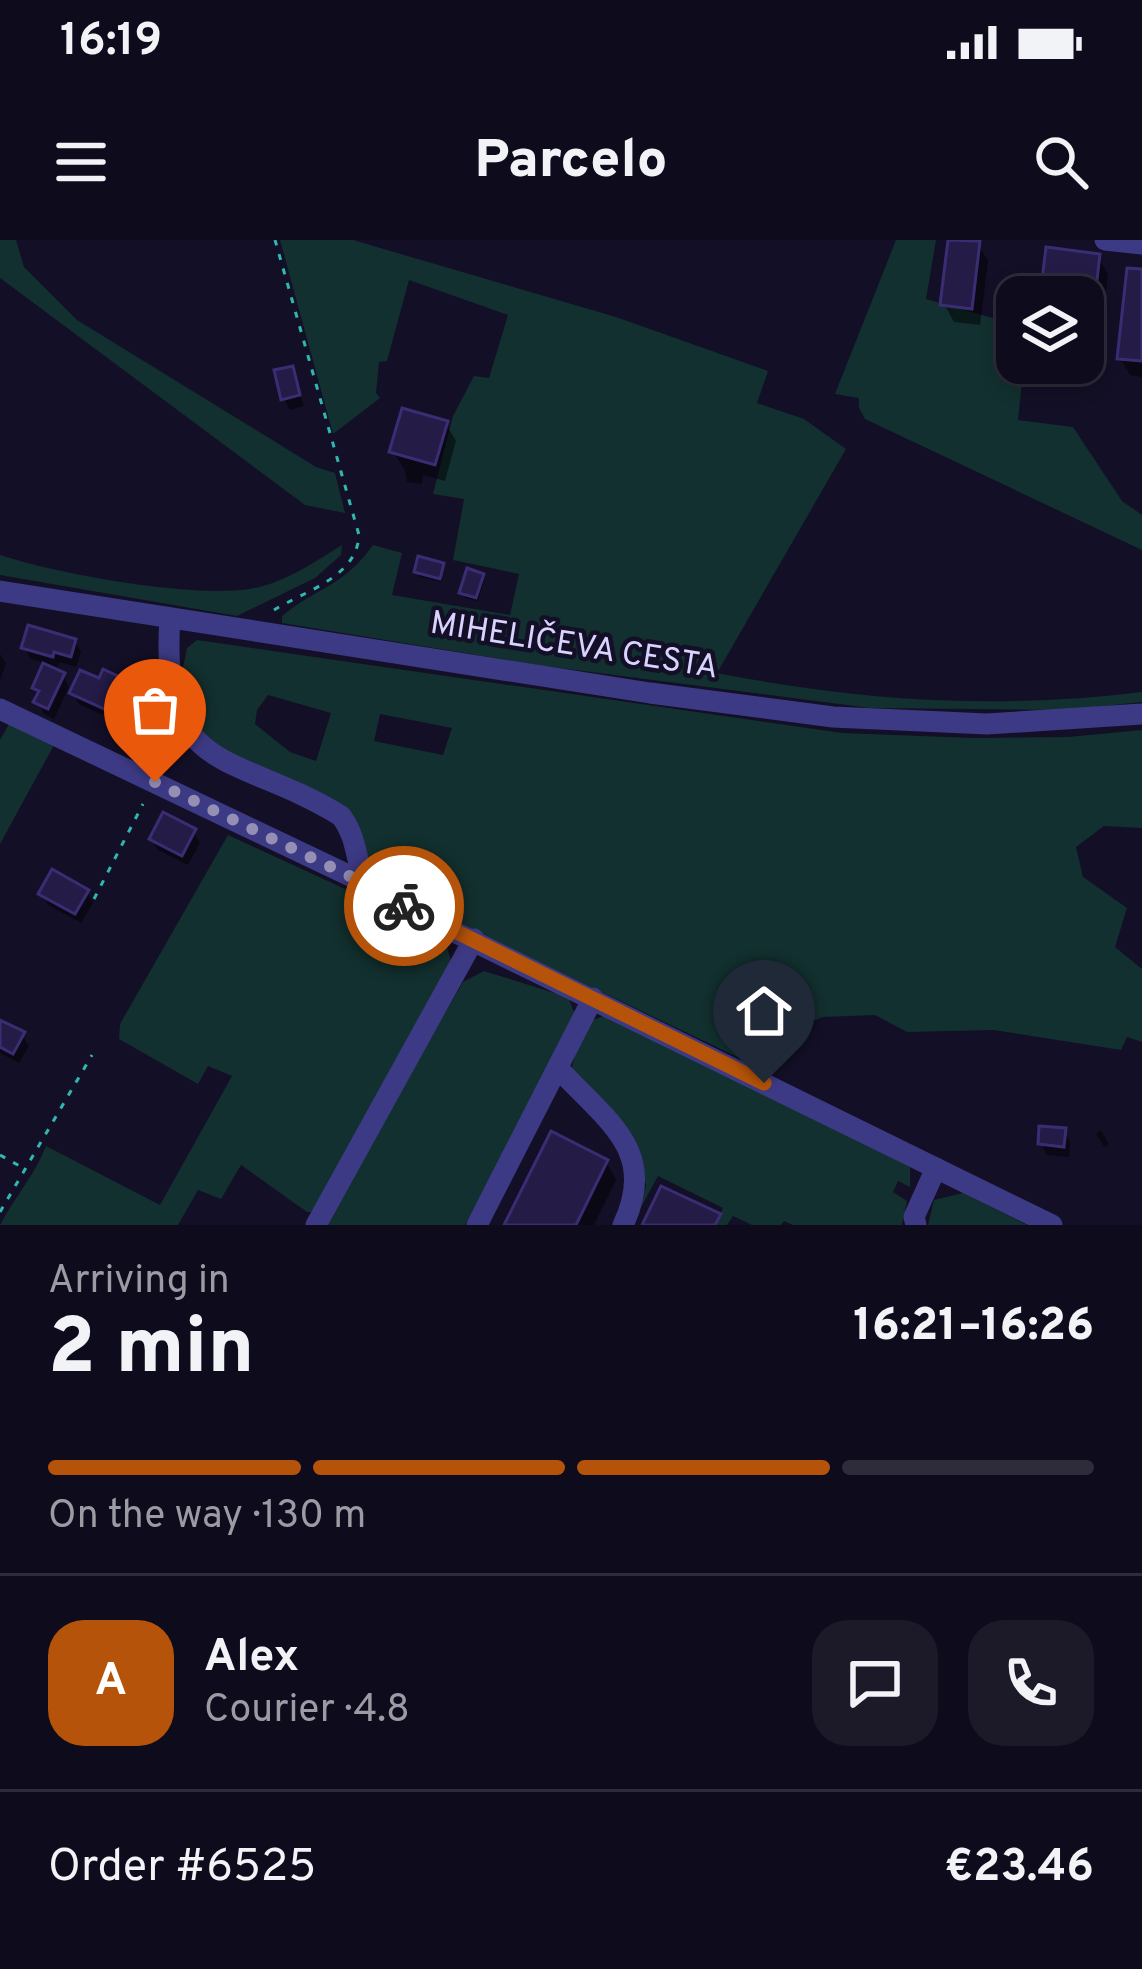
<!DOCTYPE html>
<html lang="en">
<head>
<meta charset="utf-8">
<style>
	body { margin:0; font-family:Overpass,sans-serif; background:#1c1929; color:#f1f3f6; height:100vh; display:flex; flex-direction:column; font-size:45px; white-space:nowrap }
	* { box-sizing:border-box; margin:0 }
	p { font-size:39px; color:#9b9ba3 }
	.icon { flex:none; width:66px; height:66px; fill:none; stroke:currentColor; stroke-width:2; stroke-linecap:round; stroke-linejoin:round }
	.map { position:relative; height:985px; overflow:hidden }
	.sheet { display:flex; flex-direction:column; background:#0e0b1c; flex:1 }
	.sheet>* { flex:none }
	.buttons { position:absolute; left:996px; top:36px; display:grid; gap:24px }
	.buttons a { display:grid; place-items:center; width:108px; height:108px; border-radius:24px; background:#0e0b1c; box-shadow:0 6px 18px #0003,0 0 0 3px #2e2b3b; font-size:60px }
	.pin { position:absolute; display:grid; place-items:center; width:102px; height:102px; color:#fff; margin:-123px -51px; border-radius:50% 50% 50% 0; rotate:-45deg; box-shadow:0 0 12px #0007 }
	.pin .icon { rotate:45deg }
	.courier { position:absolute; display:grid; place-items:center; width:120px; height:120px; margin:-60px; border:9px solid #b45309; border-radius:50%; background:#fff; color:#222; box-shadow:0 3px 15px #0007 }
	.headline em { font-style:normal; font-weight:800 }
	.headline div { display:flex; flex-direction:column-reverse }
	.headline { display:flex; align-items:center; justify-content:space-between; height:204px; padding:0 48px }
	h1 { font-size:78px; font-weight:800; line-height:90px }
	.bar { display:grid; grid-template-columns:repeat(4,1fr); gap:18px 12px; align-content:center; height:144px; padding:0 48px }
	.bar i { height:15px; border-radius:9px; background:#2e2b3b }
	.bar .current { background:#b45309 }
	.bar p { grid-column:span 4 }
	.line { display:flex; align-items:center; gap:30px; padding:0 48px; border-top:3px solid #2e2b3b }
	.line div { flex:1 }
	.round { display:grid; place-items:center; flex:none; width:126px; height:126px; border-radius:36px; background:#1c1929 }
	.status { display:flex; justify-content:space-between; align-items:center; height:84px; padding:0 60px; background:#0e0b1c; direction:ltr }
	.status svg { height:33px; fill:currentColor }
	header { display:flex; justify-content:space-between; align-items:center; height:156px; padding:0 48px; background:#0e0b1c; font-size:54px; font-weight:800 }
	.map>svg:first-child { display:block }
	.green { fill:#12302f; fill-rule:evenodd }
	.shadow { fill:#0007 }
	.building { fill:#241b47; stroke:#3b2d73; stroke-width:3 }
	.lines { fill:none; stroke-linecap:round; stroke-linejoin:round }
	.path { stroke:#2fb8b0; stroke-width:3; stroke-dasharray:6 9; stroke-linecap:butt }
	.minor { stroke:#3d3a85; stroke-width:21 }
	.done { stroke:#948fb3; stroke-width:12; stroke-dasharray:0 21.6 }
	.route { stroke:#b45309; stroke-width:15 }
	.labels { text-anchor:middle; dominant-baseline:central; stroke-width:9; stroke-linejoin:round; paint-order:stroke }
	.street-label { font-size:33px; fill:#d9d4ff; stroke:#130f26 }
</style>
</head>
<body>
<div class="status"><b>16:19</b><svg viewBox="0 0 49 12"><path d="M0 12V9h3v3zM5 12V6h3v6zM10 12V3h3v9zM15 12V0h3v12zM26 1h20v11H26zM47 4h2v5h-2z"/></svg></div>
<header><svg class="icon" aria-label="menu" viewBox="0 0 24 24"><path d="M4 6h16M4 12h16M4 18h16"/></svg>Parcelo<svg class="icon" aria-label="search" viewBox="0 0 24 24"><circle cx="10" cy="10" r="6"/><path d="M15 15l6 6"/></svg></header>
<div class="map">
<svg width="1142" height="985" viewBox="0 0 1142 985">
	<rect width="100%" height="100%" fill="#130f26"/>
	<!-- green -->
	<g class="green">
		<polygon points="0,0 16,0 24,27 77,80 316,227 335,233 345,273 305,265 0,38"/>
		<path d="M280 0H353L616 77 768 131 757 163 804 179 846 209 717 433C859 461 998 470 1142 452V462L1065 470 870 468 544 426 282 383V376C317 347 343 347 373 305L402 313 392 355 510 375 519 334 453 320 464 259 433 254 453 176 474 136 489 138 508 75 409 40 387 121 379 122 376 153 380 158 333 194Z"/>
		<polygon points="896,0 936,0 926,59 1017,85 1017,123 1024,123 1018,180 1073,187 1122,261 1142,275 1142,310 865,179 859,168 859,158 835,154"/>
		<path d="M342 305 341 315 315 338 237 376 0 335V315C58 334 190 358 250 349 282 344 315 322 342 305Z"/>
		<path d="M197 400 842 493 974 498 1068 497 1142 490V588L1104 586 1076 607 1083 637 1127 668 1115 707 1142 729V802L1127 797 1121 810 994 790 907 792 875 775 823 777 790 790 762 788 748 822 388 650 370 630 358 584 222 513 197 492 179 447 187 408ZM268 455 331 473 316 521 290 512 255 484 257 470ZM380 474 452 488 443 515 374 501Z"/>
		<polygon points="9,484 54,505 0,604 0,500"/>
		<path d="M228 595 419 683 446 704 451 721 315 972H307L241 925 221 959 198 950 178 985H0C14 958 35 935 46 906L160 965 232 836 208 826 198 844 119 799 120 784Z"/>
		<polygon points="484,731 568,757 576,777 465,985 323,985 463,742"/>
		<polygon points="606,775 910,927 910,947 898,941 893,952 907,961 902,985 793,985 784,981 781,985 752,985 733,976 727,985 715,985 723,968 658,936 640,969 646,946 639,911 571,832 577,805 590,781"/>
		<polygon points="963,953 1027,985 928,985 934,960"/>
	</g>
	<!-- shadow -->
	<g class="shadow">
		<polygon points="978,4 988,21 980,85 954,82 944,64"/>
		<polygon points="1098,17 1108,34 1096,133 1046,127 1044,123 1083,123 1083,57 1043,57"/>
		<polygon points="1142,32 1142,137 1130,135 1120,118"/>
		<polygon points="291,129 304,166 290,170 284,159"/>
		<polygon points="446,184 456,201 445,241 423,235 422,244 407,242 405,230 393,212"/>
		<polygon points="442,325 442,342 420,337 417,332"/>
		<polygon points="482,336 484,341 478,361 465,358 463,353"/>
		<polygon points="74,401 81,412 76,427 60,422 58,427 31,419 24,408"/>
		<polygon points="0,414 6,424 0,440"/>
		<polygon points="63,436 69,447 54,479 43,473 35,448"/>
		<polygon points="100,442 124,442 131,453 118,482 79,464 73,453"/>
		<polygon points="194,592 200,603 188,625 158,610 152,599"/>
		<polygon points="87,652 93,663 81,683 48,665 42,654"/>
		<polygon points="0,783 22,795 29,806 19,823 0,813"/>
		<polygon points="1101,890 1109,905 1104,907 1096,894"/>
		<polygon points="1064,891 1070,902 1069,917 1047,915 1041,903"/>
		<polygon points="552,896 606,922 616,940 594,985 508,985"/>
	</g>
	<!-- building -->
	<g class="building">
		<polygon points="948,0 980,1 972,69 940,65"/>
		<polygon points="1046,7 1100,14 1088,117 1083,116 1083,57 1040,57"/>
		<polygon points="1127,28 1142,29 1142,121 1117,119"/>
		<polygon points="293,126 300,155 281,160 274,130"/>
		<polygon points="402,168 448,181 435,225 389,212"/>
		<polygon points="418,316 444,323 440,339 414,332"/>
		<polygon points="467,328 484,334 476,358 459,353"/>
		<polygon points="28,385 76,399 71,417 54,412 53,417 21,408"/>
		<polygon points="43,423 65,433 48,469 33,462 39,451 32,448"/>
		<polygon points="103,429 126,440 111,472 69,453 80,430 99,438"/>
		<polygon points="163,572 196,589 182,616 149,599"/>
		<polygon points="52,629 89,650 75,674 38,654"/>
		<polygon points="0,780 25,792 13,814 0,807"/>
		<polygon points="1039,886 1066,888 1064,907 1038,904"/>
		<polygon points="551,891 608,920 576,985 504,985"/>
		<polygon points="661,946 721,974 715,985 642,985"/>
	</g>
	<g class="lines">
		<!-- path -->
		<g class="path">
			<path d="M274 370C305 351 357 337 359 295L275 0"/>
			<polyline points="94,659 143,564"/>
			<polyline points="0,915 25,929"/>
			<polyline points="0,972 92,815"/>
		</g>
		<!-- minor -->
		<g class="minor">
			<polyline points="1105,0 1142,4"/>
			<polyline points="0,351 650,453 833,477 987,484 1142,474"/>
			<path d="M170 378C159 539 236 511 341 576 364 607 349 630 381 656L1052 985"/>
			<polyline points="0,469 365,643"/>
			<path d="M558 828C605 880 659 910 623 985"/>
			<polyline points="316,985 474,699"/>
			<polyline points="477,985 593,758"/>
			<polyline points="916,985 914,977 936,928"/>
		</g>
	</g>
	<g class="lines">
		<!-- done -->
		<polyline class="done" points="155,542 364,643 404,666"/>
		<!-- route -->
		<polyline class="route" points="404,666 764,843"/>
	</g>
	<g class="labels">
		<!-- street labels -->
		<g class="street-label">
			<text transform="translate(574 407) rotate(9)">MIHELIČEVA CESTA</text>
		</g>
	</g>
</svg>
<div class="buttons">
<a><svg class="icon" aria-label="layers" viewBox="0 0 24 24"><path d="M12 4l9 5-9 5-9-5zM3 14l9 5 9-5"/></svg></a>
</div>
<div class="pin" style="left:155px;top:542px;background:#ea580c"><svg class="icon" aria-label="bag" viewBox="0 0 24 24"><path d="M5 8h14l-1 12H6zM9 8a3 3 0 0 1 6 0"/></svg></div>
<div class="pin" style="left:764px;top:843px;background:#1f2937"><svg class="icon" aria-label="home" viewBox="0 0 24 24"><path d="M3 11l9-7 9 7M6 9v11h12V9"/></svg></div>
<div class="courier" style="left:404px;top:666px"><svg class="icon" aria-label="bike" viewBox="0 0 24 24"><circle cx="6" cy="16" r="4"/><circle cx="18" cy="16" r="4"/><path d="M6 16l4-8h5l3 8M10 8l3 8H6M13 5h3"/></svg></div>
</div>
<section class="sheet">
<div class="headline"><div><h1>2 min</h1><p>Arriving in</p></div><em>16:21–16:26</em></div>
<div class="bar"><i class="current"></i><i class="current"></i><i class="current"></i><i></i><p>On the way · 130 m</p></div>
<div class="line" style="height:216px"><b class="round" style="background:#b45309;color:#fff">A</b><div><b>Alex</b><p>Courier · 4.8</p></div><a class="round"><svg class="icon" aria-label="chat" viewBox="0 0 24 24"><path d="M4 5h16v11H9l-5 4z"/></svg></a><a class="round"><svg class="icon" aria-label="phone" viewBox="0 0 24 24"><path d="M5 4h4l2 5-3 2q2 4 5 5l2-3 5 2v4C11 20 4 13 5 4z"/></svg></a></div>
<div class="line" style="height:156px"><div>Order #6525</div><b>€23.46</b></div>
</section>
</body>
</html>
